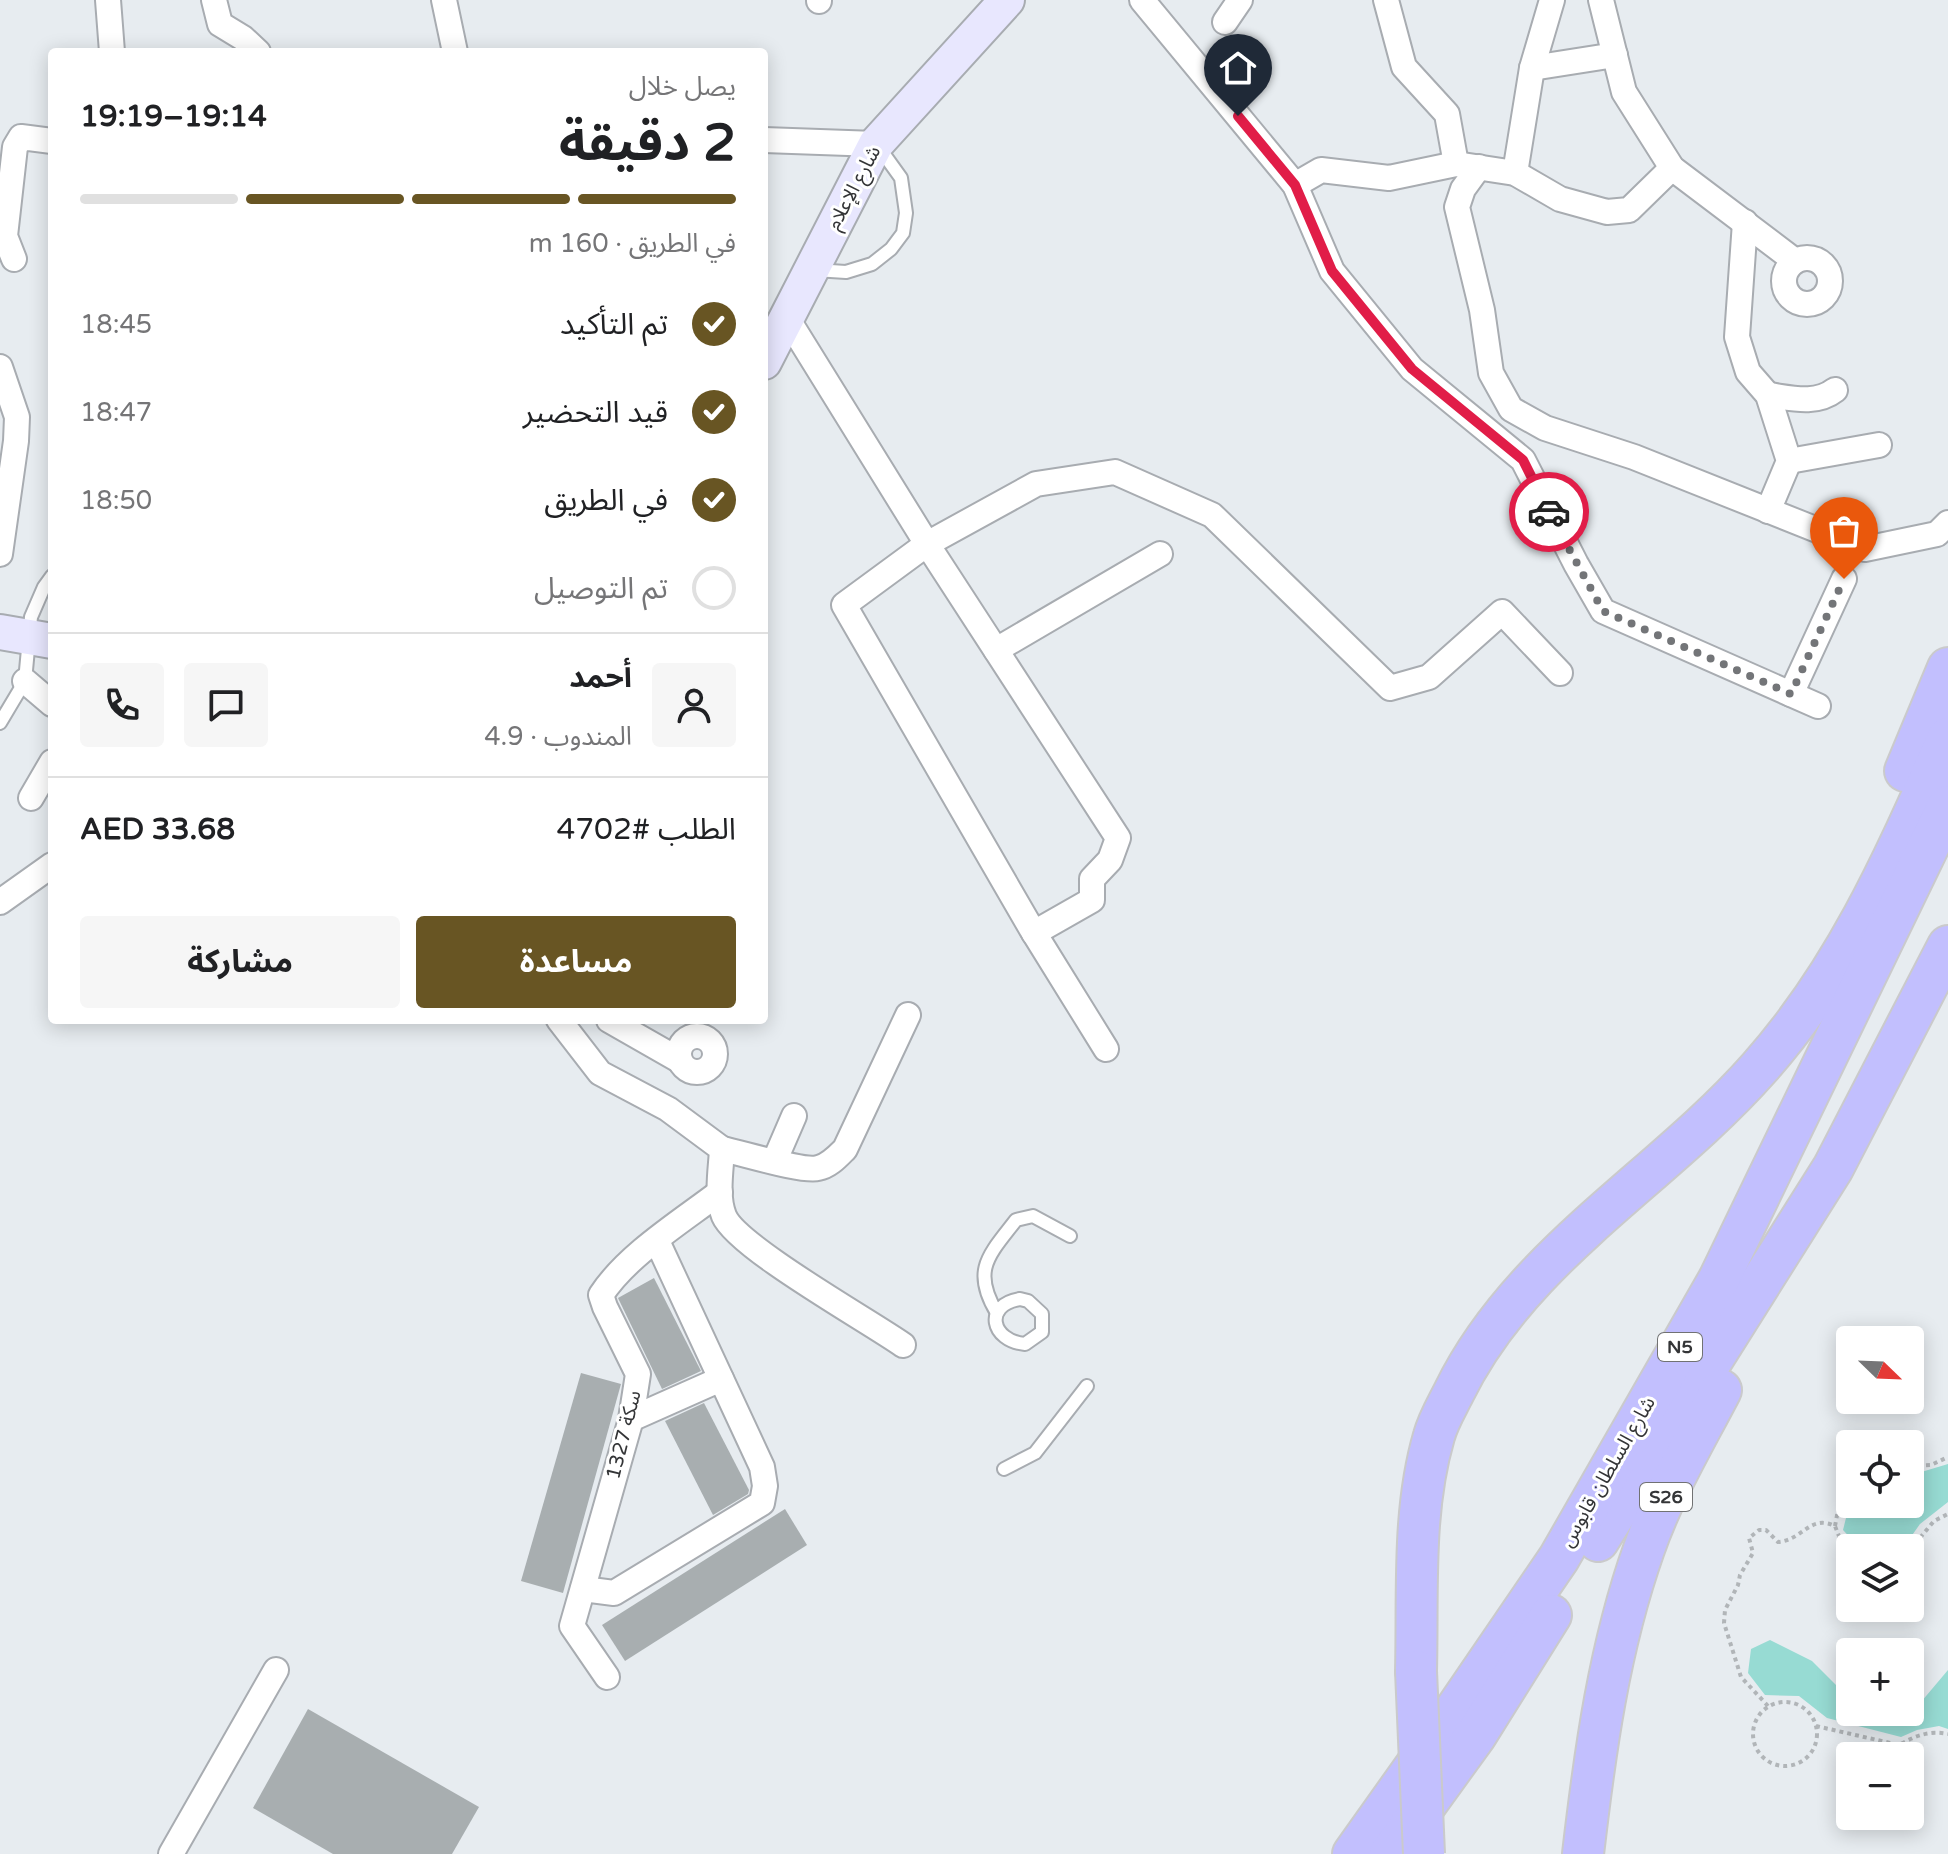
<!DOCTYPE html>
<html lang="ar">
<head>
<meta charset="utf-8">
<style>
	body { margin:0; font-family:"Varela Round","Noto Sans Arabic",sans-serif; background:#f6f6f6; color:#202124; direction:rtl; height:100vh; display:flex; flex-direction:column; font-size:30px; white-space:nowrap }
	* { box-sizing:border-box; margin:0 }
	p { font-size:26px; color:#757577 }
	.icon { flex:none; width:44px; height:44px; fill:none; stroke:currentColor; stroke-width:2; stroke-linecap:round; stroke-linejoin:round }
	.map { position:relative; flex:1; overflow:hidden; direction:ltr }
	.sheet { position:absolute; left:48px; top:48px; width:720px; height:976px; display:flex; flex-direction:column; background:#fff; border-radius:8px; box-shadow:0 4px 20px #0003; direction:rtl }
	.sheet>* { flex:none }
	.needle { width:52px; rotate:113deg }
	.tools { position:absolute; left:1836px; top:1326px; display:grid; gap:16px }
	.tools a { display:grid; place-items:center; width:88px; height:88px; border-radius:8px; background:#fff; box-shadow:0 4px 20px #0003; font-size:40px }
	.pin { position:absolute; display:grid; place-items:center; width:68px; height:68px; color:#fff; margin:-82px -34px; border-radius:50% 50% 50% 0; rotate:-45deg; box-shadow:0 0 8px #0007 }
	.pin .icon { rotate:45deg }
	.courier { position:absolute; display:grid; place-items:center; width:80px; height:80px; margin:-40px; border:6px solid #e11d48; border-radius:50%; background:#fff; color:#222; box-shadow:0 2px 10px #0007 }
	.headline em { font-style:normal; font-weight:700 }
	.headline div { display:flex; flex-direction:column-reverse }
	.headline { display:flex; align-items:center; justify-content:space-between; height:136px; padding:0 32px }
	h1 { font-size:52px; font-weight:700; line-height:60px }
	.bar { display:grid; grid-template-columns:repeat(4,1fr); gap:12px 8px; align-content:center; height:96px; padding:0 32px }
	.bar i { height:10px; border-radius:6px; background:#e0e0e0 }
	.bar .on { background:#685523 }
	.bar p { grid-column:span 4 }
	.line { display:flex; align-items:center; gap:20px; padding:0 32px; border-top:2px solid #e0e0e0 }
	.line div { flex:1 }
	.round { display:grid; place-items:center; flex:none; width:84px; height:84px; border-radius:8px; background:#f6f6f6 }
	ol { padding:0 32px; list-style:none }
	li { display:flex; align-items:center; gap:24px; height:88px }
	li p { margin-inline-start:auto }
	li .icon { padding:8px; border-radius:50%; background:#685523; color:#fff; stroke-width:4 }
	li:last-child { color:#757577 }
	li i { width:44px; height:44px; border:4px solid #e0e0e0; border-radius:50% }
	.primary-button { display:flex; gap:16px; margin-top:auto; padding:16px 32px }
	.primary-button a { flex:1; height:92px; border-radius:8px; background:#685523; color:#fff; font-size:32px; font-weight:700; line-height:92px; text-align:center }
	.primary-button a+a { background:#f6f6f6; color:#202124 }
	.map>svg:first-child { display:block }
	.water { fill:#97dbd3 }
	.building { fill:#a8aeb0 }
	.lines { fill:none; stroke-linecap:round; stroke-linejoin:round }
	.service-casing { stroke:#a8acb1; stroke-width:16 }
	.minor-casing { stroke:#a8acb1; stroke-width:28 }
	.secondary-casing { stroke:#a8acb1; stroke-width:38 }
	.trunk-casing { stroke:#cacacb; stroke-width:44 }
	.path { stroke:#b1b5b8; stroke-width:4; stroke-dasharray:4 4; stroke-linecap:butt }
	.service { stroke:#fff; stroke-width:12 }
	.minor { stroke:#fff; stroke-width:24 }
	.secondary { stroke:#e8e7fe; stroke-width:34 }
	.trunk { stroke:#c2bffe; stroke-width:40 }
	.trunk-bridge-casing { stroke:#cacacb; stroke-width:44; stroke-linecap:butt }
	.trunk-bridge { stroke:#c2bffe; stroke-width:40 }
	.done { stroke:#737578; stroke-width:8; stroke-dasharray:0 14.4 }
	.route { stroke:#e11d48; stroke-width:10 }
	.labels { text-anchor:middle; dominant-baseline:central; stroke-width:6; stroke-linejoin:round; paint-order:stroke }
	.shield { fill:#fff; stroke:#717273; stroke-width:2 }
	.shield-label { font-size:18px; font-weight:bold; fill:#343537 }
	.street-label { font-size:20px; fill:#343537; stroke:#fff }
</style>
</head>
<body>
<div class="map">
<svg width="1948" height="1854" viewBox="0 0 1948 1854">
	<rect width="100%" height="100%" fill="#e7ecf0"/>
	<!-- water -->
	<g class="water">
		<polygon points="1948,1464 1948,1502 1920,1524 1903,1548 1860,1548 1843,1530 1850,1502 1850,1504 1910,1504 1910,1472 1918,1473"/>
		<polygon points="1770,1640 1812,1661 1845,1694 1850,1696 1850,1712 1910,1712 1910,1706 1921,1702 1948,1670 1948,1729 1939,1726 1917,1730 1901,1737 1827,1718 1799,1696 1765,1695 1748,1673 1751,1649"/>
	</g>
	<!-- building -->
	<g class="building">
		<polygon points="654,1278 701,1371 662,1389 618,1298"/>
		<polygon points="581,1373 621,1384 563,1593 521,1581"/>
		<polygon points="704,1403 749,1490 748,1494 713,1515 665,1421"/>
		<polygon points="785,1509 807,1545 625,1661 602,1625"/>
		<polygon points="308,1709 479,1807 452,1854 333,1854 253,1808"/>
	</g>
	<g class="lines">
		<defs>
			<g id="service">
				<polyline points="815,270 846,272 872,264 891,249 903,233 906,213 901,178 878,146"/>
				<polyline points="0,723 25,681 31,617 44,587 52,576"/>
				<path d="M1020 1299 1028 1301 1042 1314V1332L1025 1344C991 1341 983 1305 1020 1299Z"/>
				<path d="M997 1313C971 1270 989 1255 1016 1220L1033 1216 1070 1236"/>
				<polyline points="1004,1469 1035,1453 1087,1386"/>
			</g>
			<g id="minor">
				<polyline points="108,0 112,52"/>
				<polyline points="214,0 220,24 243,38 258,52"/>
				<polyline points="444,0 455,52"/>
				<polyline points="819,0 819,1"/>
				<polyline points="1142,0 1295,185 1332,271 1412,369 1523,460 1576,564 1603,611 1818,706"/>
				<polyline points="1386,0 1404,67 1447,114 1456,164"/>
				<polyline points="1601,0 1624,92 1672,168 1795,261"/>
				<polyline points="1225,22 1240,0"/>
				<polyline points="1532,68 1615,55"/>
				<polyline points="764,140 876,144"/>
				<polyline points="1479,167 1463,189 1457,207 1482,310 1491,373 1511,409 1545,428 1634,457 1865,549 1937,534 1948,523"/>
				<polyline points="1515,173 1532,68 1552,0"/>
				<polyline points="1295,185 1321,170 1389,178 1456,164 1515,173 1560,199 1607,212 1629,210 1672,168"/>
				<polyline points="1745,222 1737,337 1748,372 1768,395 1789,461 1768,511"/>
				<circle cx="1807" cy="281" r="23"/>
				<polyline points="14,259 5,236 15,147 21,137 52,141"/>
				<polyline points="787,318 927,544 1118,838 1110,860 1092,879 1092,900 1034,933"/>
				<polyline points="0,367 17,417 16,441 0,554"/>
				<path d="M1768 395C1791 398 1816 405 1835 390"/>
				<polyline points="1789,461 1879,445"/>
				<polyline points="996,650 1160,554"/>
				<polyline points="25,681 52,704"/>
				<polyline points="1791,694 1844,579"/>
				<polyline points="31,798 52,762"/>
				<polyline points="0,902 52,865"/>
				<path d="M559 1020 600 1073 668 1109 722 1149C721 1170 716 1196 724 1216 737 1247 869 1321 903 1345"/>
				<polyline points="609,1020 679,1060"/>
				<circle cx="697" cy="1054" r="18"/>
				<polyline points="1106,1049 1031,928 844,605 927,544 1036,484 1115,472 1212,515 1390,688 1429,677 1502,612 1560,673"/>
				<path d="M722 1149C742 1153 803 1172 818 1168 829 1166 837 1157 845 1149L908 1015"/>
				<polyline points="775,1160 794,1116"/>
				<polyline points="631,1419 721,1379"/>
				<polyline points="583,1589 614,1593 762,1503 765,1486 762,1467 657,1241"/>
				<path d="M607 1677 572 1626 631 1419 638 1374 605 1307 601 1295C627 1255 682 1221 720 1192"/>
				<polyline points="171,1854 276,1670"/>
			</g>
			<g id="secondary">
				<polyline points="764,362 876,144 1007,0"/>
				<polyline points="0,632 52,641"/>
			</g>
			<g id="trunk">
				<polyline points="1905,771 1948,668"/>
				<polyline points="1598,1541 1833,1168 1948,946"/>
				<path d="M1416 1671C1418 1593 1412 1511 1434 1436 1438 1421 1447 1406 1454 1392 1521 1255 1661 1179 1759 1068 1847 969 1895 857 1948 738"/>
				<polyline points="1353,1854 1449,1719 1559,1558 1719,1279 1948,806"/>
				<polyline points="1390,1854 1476,1735 1551,1615"/>
				<path d="M1583 1854C1595 1751 1609 1648 1644 1549 1663 1494 1694 1442 1721 1390"/>
			</g>
		</defs>
		<!-- service casing -->
		<use href="#service" class="service-casing"/>
		<!-- minor casing -->
		<use href="#minor" class="minor-casing"/>
		<!-- secondary casing -->
		<use href="#secondary" class="secondary-casing"/>
		<!-- trunk casing -->
		<use href="#trunk" class="trunk-casing"/>
		<!-- path -->
		<g class="path">
			<polyline points="1910,1466 1931,1465 1948,1457"/>
			<polyline points="1835,1526 1838,1510 1850,1488"/>
			<polyline points="1910,1550 1934,1521 1948,1514"/>
			<circle cx="1785" cy="1734" r="32"/>
			<path d="M1768 1706 1741 1677 1724 1623 1725 1610 1738 1585 1740 1575 1753 1553 1749 1538 1759 1530H1766L1778 1542C1803 1540 1810 1514 1835 1526L1844 1549 1850 1552"/>
			<path d="M1816 1726 1899 1745C1915 1736 1929 1730 1948 1734"/>
		</g>
		<!-- service -->
		<use href="#service" class="service"/>
		<!-- minor -->
		<use href="#minor" class="minor"/>
		<!-- secondary -->
		<use href="#secondary" class="secondary"/>
		<!-- trunk -->
		<use href="#trunk" class="trunk"/>
		<defs>
			<polyline id="trunk-bridge" points="1416,1671 1424,1854"/>
		</defs>
		<!-- trunk-bridge casing -->
		<use href="#trunk-bridge" class="trunk-bridge-casing"/>
		<!-- trunk-bridge -->
		<use href="#trunk-bridge" class="trunk-bridge"/>
	</g>
	<g class="lines">
		<!-- done -->
		<polyline class="done" points="1549,512 1603,611 1791,694 1844,579"/>
		<!-- route -->
		<polyline class="route" points="1238,116 1295,185 1332,271 1412,369 1523,460 1549,512"/>
	</g>
	<g class="labels">
		<!-- shield labels -->
		<g class="shield">
			<rect x="1658" y="1333" width="44" height="28" rx="6"/>
			<rect x="1640" y="1483" width="52" height="28" rx="6"/>
		</g>
		<g class="shield-label">
			<text x="1680" y="1347">N5</text>
			<text x="1666" y="1497">S26</text>
		</g>
		<!-- street labels -->
		<g class="street-label">
			<text transform="translate(854 188) rotate(-62)">شارع الإعلام</text>
			<text transform="translate(624 1435) rotate(-76)">سكة 1327</text>
			<text transform="translate(1608 1472) rotate(-60)">شارع السلطان قابوس</text>
		</g>
	</g>
</svg>
<div class="tools">
<a><svg class="needle" viewBox="-14 -14 28 28"><path d="M0-13l5 13h-10z" fill="#e53935"/><path d="M0 13l5-13h-10z" fill="#757577"/></svg></a>
<a><svg class="icon" aria-label="locate" viewBox="0 0 24 24"><circle cx="12" cy="12" r="6"/><path d="M12 2v4M12 18v4M2 12h4M18 12h4"/></svg></a>
<a><svg class="icon" aria-label="layers" viewBox="0 0 24 24"><path d="M12 4l9 5-9 5-9-5zM3 14l9 5 9-5"/></svg></a>
<a>+</a>
<a>−</a>
</div>
<div class="pin" style="left:1844px;top:579px;background:#ea580c"><svg class="icon" aria-label="bag" viewBox="0 0 24 24"><path d="M5 8h14l-1 12H6zM9 8a3 3 0 0 1 6 0"/></svg></div>
<div class="pin" style="left:1238px;top:116px;background:#1f2937"><svg class="icon" aria-label="home" viewBox="0 0 24 24"><path d="M3 11l9-7 9 7M6 9v11h12V9"/></svg></div>
<div class="courier" style="left:1549px;top:512px"><svg class="icon" aria-label="car" viewBox="0 0 24 24"><path d="M5 17H2v-5l4-1 3-4h7l3 4 3 1v5h-3M9 17h6M6 11h13"/><circle cx="7" cy="17" r="2"/><circle cx="17" cy="17" r="2"/></svg></div>
<section class="sheet">
<div class="headline"><div><h1>2 دقيقة</h1><p>يصل خلال</p></div><em>19:14–19:19</em></div>
<div class="bar"><i class="on"></i><i class="on"></i><i class="on"></i><i></i><p>في الطريق · 160 m</p></div>
<ol>
<li><svg class="icon" aria-label="check" viewBox="0 0 24 24"><path d="M5 12l5 5 9-10"/></svg>تم التأكيد<p>18:45</p></li>
<li><svg class="icon" aria-label="check" viewBox="0 0 24 24"><path d="M5 12l5 5 9-10"/></svg>قيد التحضير<p>18:47</p></li>
<li><svg class="icon" aria-label="check" viewBox="0 0 24 24"><path d="M5 12l5 5 9-10"/></svg>في الطريق<p>18:50</p></li>
<li><i></i>تم التوصيل</li>
</ol>
<div class="line" style="height:144px"><a class="round"><svg class="icon" aria-label="person" viewBox="0 0 24 24"><circle cx="12" cy="8" r="4"/><path d="M4 21q1-7 8-7t8 7"/></svg></a><div><b>أحمد</b><p>المندوب · 4.9</p></div><a class="round"><svg class="icon" aria-label="chat" viewBox="0 0 24 24"><path d="M4 5h16v11H9l-5 4z"/></svg></a><a class="round"><svg class="icon" aria-label="phone" viewBox="0 0 24 24"><path d="M5 4h4l2 5-3 2q2 4 5 5l2-3 5 2v4C11 20 4 13 5 4z"/></svg></a></div>
<div class="line" style="height:104px"><div>الطلب #4702</div><b>AED 33.68</b></div>
<div class="primary-button"><a>مساعدة</a><a>مشاركة</a></div>
</section>
</div>
</body>
</html>
